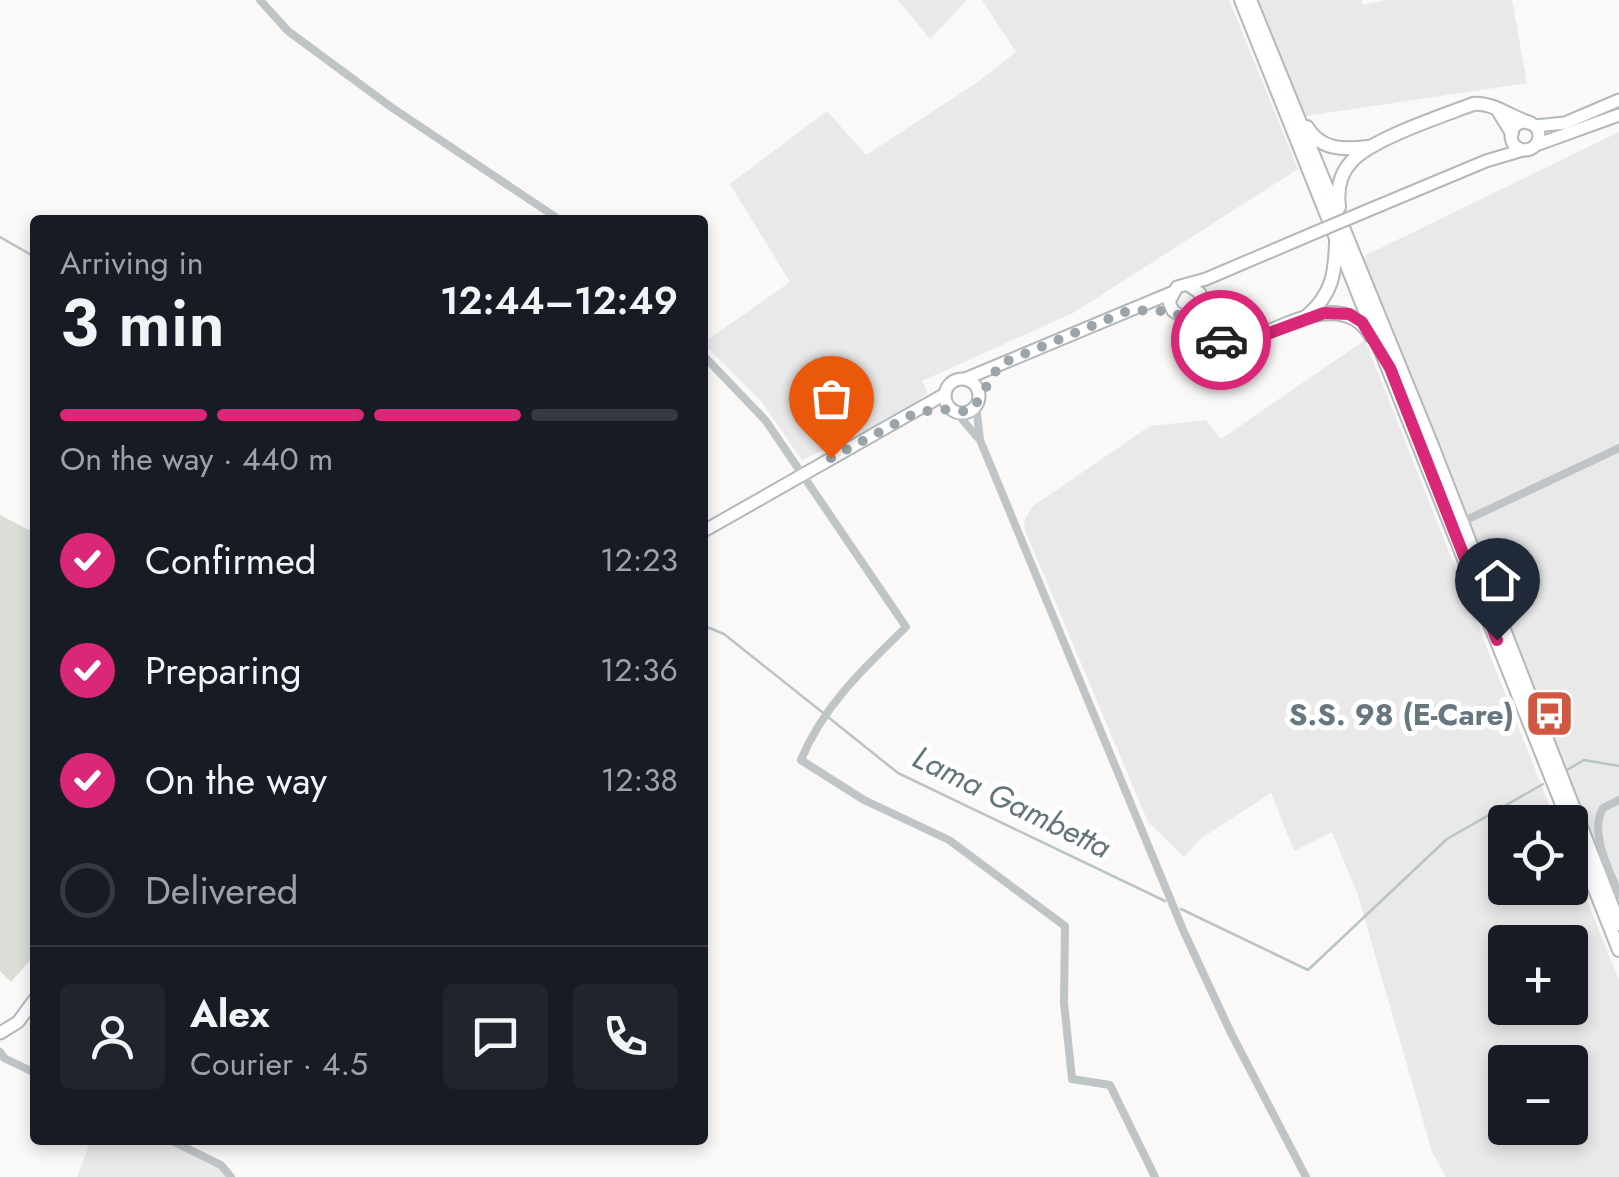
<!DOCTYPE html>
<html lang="en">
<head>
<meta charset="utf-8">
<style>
	body { margin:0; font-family:Jost,sans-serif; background:#20242c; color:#f1f3f6; height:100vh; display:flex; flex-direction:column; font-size:38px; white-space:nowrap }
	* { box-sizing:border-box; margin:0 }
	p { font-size:32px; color:#9ea1a6 }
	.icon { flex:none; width:55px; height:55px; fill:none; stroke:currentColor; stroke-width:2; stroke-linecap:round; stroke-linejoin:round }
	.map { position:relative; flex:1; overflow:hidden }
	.drawer { position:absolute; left:30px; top:215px; width:678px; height:930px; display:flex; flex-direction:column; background:#171b24; border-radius:10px; box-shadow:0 5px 15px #0003 }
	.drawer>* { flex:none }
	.tools { position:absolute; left:1488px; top:805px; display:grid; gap:20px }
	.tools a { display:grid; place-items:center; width:100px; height:100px; border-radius:10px; background:#171b24; box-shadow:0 5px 15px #0003; font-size:50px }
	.pin { position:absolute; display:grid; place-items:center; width:85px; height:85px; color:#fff; margin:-102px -42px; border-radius:50% 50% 50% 0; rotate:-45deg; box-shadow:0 0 10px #0007 }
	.pin .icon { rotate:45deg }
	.courier { position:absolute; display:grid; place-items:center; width:100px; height:100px; margin:-50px; border:8px solid #db2777; border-radius:50%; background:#fff; color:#222; box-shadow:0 2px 12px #0007 }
	.head em { font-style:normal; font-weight:600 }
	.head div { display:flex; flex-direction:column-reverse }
	.head { display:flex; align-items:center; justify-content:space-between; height:170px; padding:0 30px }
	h1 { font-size:65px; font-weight:600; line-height:75px }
	.bar { display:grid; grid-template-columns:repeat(4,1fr); gap:15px 10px; align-content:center; height:120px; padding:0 30px }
	.bar i { height:12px; border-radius:8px; background:#363941 }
	.bar .current { background:#db2777 }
	.bar p { grid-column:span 4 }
	.line { display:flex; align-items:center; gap:25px; padding:0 30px; border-top:2px solid #363941 }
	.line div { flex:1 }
	.round { display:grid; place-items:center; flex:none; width:105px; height:105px; border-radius:10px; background:#20242c }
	ol { padding:0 30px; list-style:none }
	li { display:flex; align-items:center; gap:30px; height:110px }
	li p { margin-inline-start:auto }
	li .icon { padding:10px; border-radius:50%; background:#db2777; color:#fff; stroke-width:4 }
	li:last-child { color:#9ea1a6 }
	li i { width:55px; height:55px; border:5px solid #363941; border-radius:50% }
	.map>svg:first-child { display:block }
	.built { fill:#e8e9e8; fill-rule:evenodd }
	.green { fill:#daded7 }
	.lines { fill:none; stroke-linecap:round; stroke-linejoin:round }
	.stream { stroke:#b9c4c7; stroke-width:2.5 }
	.secondary-casing { stroke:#b2b8bc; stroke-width:15 }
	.primary-casing { stroke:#b3b9bb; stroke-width:16 }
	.street { stroke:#bfc4c7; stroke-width:8 }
	.secondary { stroke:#fff; stroke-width:11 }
	.primary { stroke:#fff; stroke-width:12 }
	.secondary-bridge-casing { stroke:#b2b8bc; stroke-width:15; stroke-linecap:butt }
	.secondary-bridge { stroke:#fff; stroke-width:11 }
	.done { stroke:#9aa4a9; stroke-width:10; stroke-dasharray:0 18 }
	.route { stroke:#db2777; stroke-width:12 }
	.labels { text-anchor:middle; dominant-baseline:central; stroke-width:10; stroke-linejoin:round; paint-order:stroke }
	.poi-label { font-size:30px; font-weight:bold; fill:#67777f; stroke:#fff; text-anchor:end }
	.water-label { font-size:32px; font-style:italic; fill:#637579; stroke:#fff }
</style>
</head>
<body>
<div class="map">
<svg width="1619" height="1177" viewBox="0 0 1619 1177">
	<rect width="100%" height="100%" fill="#faf9f8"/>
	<!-- built -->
	<g class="built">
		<polygon points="898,0 967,0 930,39"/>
		<polygon points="982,0 1229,0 1298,169 1073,313 922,381 928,393 899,414 802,460 761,401 703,343 790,282 730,184 827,111 866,155 978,82 1016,52"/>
		<polygon points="1256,0 1361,0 1363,5 1385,0 1512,0 1527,83 1306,116"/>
		<polygon points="1619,132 1619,902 1362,257"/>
		<path d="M1365 340 1556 822H1505V888H1570V858L1619 980V1177H1446L1432 1152 1358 895 1332 832 1294 851 1271 793 1200 839 1184 857 1148 822 1025 530 1024 521 1033 506 1150 426 1206 420 1221 439ZM1570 942V1008H1505V942ZM1570 1062V1128H1505V1062Z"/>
		<polygon points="91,1140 170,1140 221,1165 231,1177 77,1177"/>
	</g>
	<!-- green -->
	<polygon class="green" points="0,515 35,533 35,955 11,982 0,971"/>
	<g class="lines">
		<!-- stream -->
		<g class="stream">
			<polyline points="0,237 35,257"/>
			<polyline points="702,625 724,634 822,712"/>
			<polyline points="828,717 898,773 1165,901"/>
			<polyline points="1567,770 1584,760 1619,766"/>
			<polyline points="1181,909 1308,970 1447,839 1543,784"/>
		</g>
		<defs>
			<g id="secondary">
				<circle cx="1525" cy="136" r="14"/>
				<polyline points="1535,126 1565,123 1619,100"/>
				<polyline points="1536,145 1619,115"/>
				<polyline points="1364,212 1486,161 1523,150"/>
				<polyline points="1188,285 1200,293 1201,304 1196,313 1181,316 1173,311 1169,302 1177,287 1206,279 1314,233"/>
				<polyline points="965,379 1171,293"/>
				<circle cx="962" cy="396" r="17"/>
				<polyline points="702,532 945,394"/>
				<polyline points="0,1033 18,1022 35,999"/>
			</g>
			<g id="primary">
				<polyline points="1241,0 1569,822"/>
				<polyline points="1250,0 1431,443 1619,924"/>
				<polyline points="1499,112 1512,133"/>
				<path d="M1307 127C1320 150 1344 150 1368 147"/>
				<path d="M1339 207C1337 191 1340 174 1351 162 1371 139 1442 116 1473 104 1493 102 1510 117 1530 123"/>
				<polyline points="1200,309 1210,331"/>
				<path d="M1307 316C1332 294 1335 275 1336 242"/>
				<path d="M1187 317C1203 332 1220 343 1243 343 1280 328 1344 288 1371 336"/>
				<polyline points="1570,826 1619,950"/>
			</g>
		</defs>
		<!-- secondary casing -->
		<use href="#secondary" class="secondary-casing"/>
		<!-- primary casing -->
		<use href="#primary" class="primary-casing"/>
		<!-- street -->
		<g class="street">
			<polyline points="260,0 288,31 391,107 560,220"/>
			<path d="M702 354 766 421 906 627C865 667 823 706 801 760L864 800 949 840 1065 926 1064 1003 1072 1079 1110 1085 1155 1177"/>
			<polyline points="976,405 980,440 1184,932 1231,1033 1306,1177"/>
			<polyline points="956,412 977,437"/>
			<polyline points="1462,522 1619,448"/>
			<path d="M1619 800 1603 808C1589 832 1609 870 1619 894"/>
			<polyline points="0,1052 4,1058 35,1073"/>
			<polyline points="170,1140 221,1165 231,1177"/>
		</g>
		<!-- secondary -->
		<use href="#secondary" class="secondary"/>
		<!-- primary -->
		<use href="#primary" class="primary"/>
		<defs>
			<polyline id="secondary-bridge" points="1314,233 1364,212"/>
		</defs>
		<!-- secondary-bridge casing -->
		<use href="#secondary-bridge" class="secondary-bridge-casing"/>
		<!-- secondary-bridge -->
		<use href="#secondary-bridge" class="secondary-bridge"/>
	</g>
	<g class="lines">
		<!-- done -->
		<polyline class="done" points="831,458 917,412 951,409 967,412 976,404 1000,364 1130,310 1162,311 1187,317 1221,340"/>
		<!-- route -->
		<polyline class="route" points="1221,340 1242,343 1324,313 1349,314 1362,322 1390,368 1497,640"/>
	</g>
	<!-- icons -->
	<defs>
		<symbol id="bus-square" viewBox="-11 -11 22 22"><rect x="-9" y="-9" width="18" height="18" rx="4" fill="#d05842" stroke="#fff"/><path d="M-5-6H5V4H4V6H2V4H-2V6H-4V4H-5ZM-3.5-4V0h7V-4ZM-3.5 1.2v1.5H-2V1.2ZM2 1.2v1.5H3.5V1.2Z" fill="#fff"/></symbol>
	</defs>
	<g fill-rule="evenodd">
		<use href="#bus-square" x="1522" y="686" width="55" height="55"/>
	</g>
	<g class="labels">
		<!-- poi labels -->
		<g class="poi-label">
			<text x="1514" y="714">S.S. 98 (E-Care)</text>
		</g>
		<!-- water labels -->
		<g class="water-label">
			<text transform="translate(1012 802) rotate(26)">Lama Gambetta</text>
		</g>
	</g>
</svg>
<div class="tools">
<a><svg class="icon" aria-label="locate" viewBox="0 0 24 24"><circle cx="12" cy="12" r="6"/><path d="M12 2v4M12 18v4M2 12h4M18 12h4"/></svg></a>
<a>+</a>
<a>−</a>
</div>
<div class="pin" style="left:831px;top:458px;background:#ea580c"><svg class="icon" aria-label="bag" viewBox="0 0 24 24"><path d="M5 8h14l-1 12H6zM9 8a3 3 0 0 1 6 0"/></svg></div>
<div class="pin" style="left:1497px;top:640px;background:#1f2937"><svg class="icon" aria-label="home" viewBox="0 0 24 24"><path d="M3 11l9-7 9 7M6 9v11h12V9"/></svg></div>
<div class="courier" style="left:1221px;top:340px"><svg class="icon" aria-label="car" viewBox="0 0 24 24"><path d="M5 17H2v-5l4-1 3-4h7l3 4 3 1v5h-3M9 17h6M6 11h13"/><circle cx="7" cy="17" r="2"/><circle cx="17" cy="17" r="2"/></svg></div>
<section class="drawer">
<div class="head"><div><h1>3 min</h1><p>Arriving in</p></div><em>12:44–12:49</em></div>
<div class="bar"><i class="current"></i><i class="current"></i><i class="current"></i><i></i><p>On the way · 440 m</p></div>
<ol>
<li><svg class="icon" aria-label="check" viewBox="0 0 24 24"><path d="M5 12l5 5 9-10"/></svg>Confirmed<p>12:23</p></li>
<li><svg class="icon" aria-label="check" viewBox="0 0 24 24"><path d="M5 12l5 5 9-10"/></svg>Preparing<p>12:36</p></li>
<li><svg class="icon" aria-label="check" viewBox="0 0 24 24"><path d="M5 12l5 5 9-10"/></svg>On the way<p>12:38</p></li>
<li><i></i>Delivered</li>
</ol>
<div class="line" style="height:180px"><a class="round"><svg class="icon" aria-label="person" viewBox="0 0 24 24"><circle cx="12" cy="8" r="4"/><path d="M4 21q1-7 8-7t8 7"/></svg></a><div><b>Alex</b><p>Courier · 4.5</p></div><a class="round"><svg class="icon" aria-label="chat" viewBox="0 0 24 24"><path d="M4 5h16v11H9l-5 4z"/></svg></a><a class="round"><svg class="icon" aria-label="phone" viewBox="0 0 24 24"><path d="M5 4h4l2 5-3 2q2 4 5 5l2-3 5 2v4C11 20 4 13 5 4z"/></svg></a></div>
</section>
</div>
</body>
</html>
